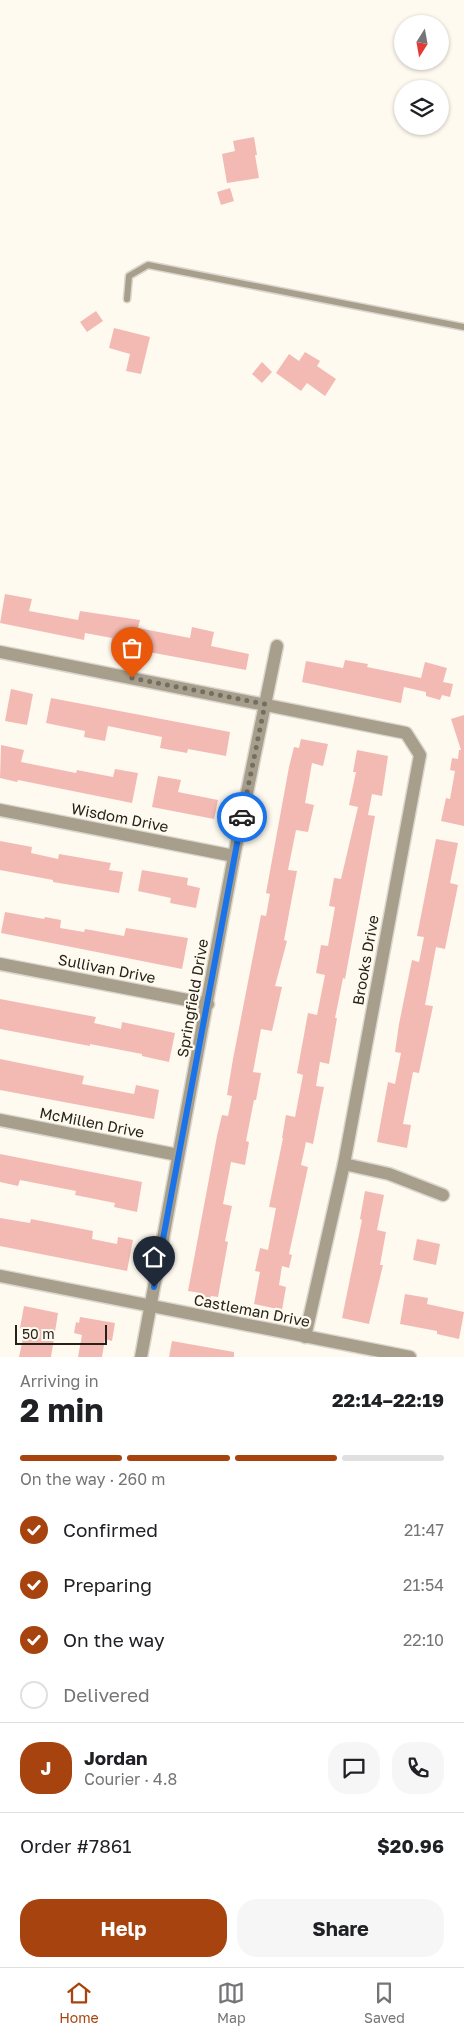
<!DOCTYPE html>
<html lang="en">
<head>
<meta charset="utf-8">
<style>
	body { margin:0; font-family:"Golos Text",sans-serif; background:#f6f6f6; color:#202124; height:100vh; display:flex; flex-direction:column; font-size:19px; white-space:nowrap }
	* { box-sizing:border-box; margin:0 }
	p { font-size:16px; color:#757577 }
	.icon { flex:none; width:28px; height:28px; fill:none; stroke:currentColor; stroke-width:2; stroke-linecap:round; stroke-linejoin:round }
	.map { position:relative; height:1357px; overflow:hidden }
	.sheet { display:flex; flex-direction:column; background:#fff; flex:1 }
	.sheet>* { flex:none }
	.needle { width:32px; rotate:191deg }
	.tools { position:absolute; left:394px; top:15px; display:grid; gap:10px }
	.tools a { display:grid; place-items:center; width:55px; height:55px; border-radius:50%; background:#fff; box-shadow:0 1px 4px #0004; font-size:25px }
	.scale { position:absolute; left:15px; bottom:12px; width:92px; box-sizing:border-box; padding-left:5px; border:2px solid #262219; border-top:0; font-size:14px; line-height:18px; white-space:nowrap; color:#262219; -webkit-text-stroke:4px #fefaf0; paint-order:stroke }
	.pin { position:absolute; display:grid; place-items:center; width:42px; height:42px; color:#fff; margin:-51px -21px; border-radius:50% 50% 50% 0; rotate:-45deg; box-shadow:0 0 5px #0007 }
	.pin .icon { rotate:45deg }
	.courier { position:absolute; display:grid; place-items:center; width:50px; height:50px; margin:-25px; border:4px solid #1a73e8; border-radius:50%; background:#fff; color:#222; box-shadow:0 1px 6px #0007 }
	.overview em { font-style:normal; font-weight:700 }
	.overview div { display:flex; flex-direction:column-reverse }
	.overview { display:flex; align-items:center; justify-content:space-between; height:85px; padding:0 20px }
	h1 { font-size:32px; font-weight:700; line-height:38px }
	.bar { display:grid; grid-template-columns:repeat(4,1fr); gap:8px 5px; align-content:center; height:60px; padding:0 20px }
	.bar i { height:6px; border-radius:4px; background:#e0e0e0 }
	.bar .on { background:#a6430e }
	.bar p { grid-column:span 4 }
	.line { display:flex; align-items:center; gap:12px; padding:0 20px; border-top:1px solid #e0e0e0 }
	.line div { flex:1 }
	.round { display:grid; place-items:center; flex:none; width:52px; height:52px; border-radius:20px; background:#f6f6f6 }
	ol { padding:0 20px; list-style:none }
	li { display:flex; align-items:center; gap:15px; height:55px }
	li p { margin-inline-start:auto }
	li .icon { padding:5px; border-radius:50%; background:#a6430e; color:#fff; stroke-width:4 }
	li:last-child { color:#757577 }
	li i { width:28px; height:28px; border:2px solid #e0e0e0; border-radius:50% }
	.button { display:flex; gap:10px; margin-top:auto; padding:10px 20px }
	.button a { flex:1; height:58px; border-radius:20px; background:#a6430e; color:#fff; font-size:20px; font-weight:700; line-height:58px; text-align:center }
	.button a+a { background:#f6f6f6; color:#202124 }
	.menu { display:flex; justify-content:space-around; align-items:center; height:70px; border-top:1px solid #e0e0e0; background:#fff; font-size:14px; color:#757577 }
	.menu a { display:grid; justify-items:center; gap:2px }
	.menu .on { color:#a6430e }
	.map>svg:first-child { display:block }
	.building { fill:#f3bab3 }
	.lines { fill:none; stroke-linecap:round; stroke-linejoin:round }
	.lane-casing { stroke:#dbd7ce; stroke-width:9 }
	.street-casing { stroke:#dbd7ce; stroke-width:15 }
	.lane { stroke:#a79f8b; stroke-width:6 }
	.street { stroke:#a79f8b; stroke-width:12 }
	.done { stroke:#726e64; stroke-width:5; stroke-dasharray:0 9 }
	.route { stroke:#1a73e8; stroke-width:6 }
	.labels { text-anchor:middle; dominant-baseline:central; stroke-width:4.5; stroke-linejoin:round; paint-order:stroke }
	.street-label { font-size:15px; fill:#262219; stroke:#fefaf0 }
</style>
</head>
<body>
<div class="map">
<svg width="464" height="1357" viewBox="0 0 464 1357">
	<rect width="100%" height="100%" fill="#fefaf0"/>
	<!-- building -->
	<g class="building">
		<polygon points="254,137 257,155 255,155 259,178 227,183 222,154 235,151 233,141"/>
		<polygon points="230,188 234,201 221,205 217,192"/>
		<polygon points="96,311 103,321 87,332 80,322"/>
		<polygon points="114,328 150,337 141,374 126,371 130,354 109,348"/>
		<polygon points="305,352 320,361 317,366 336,379 325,396 307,383 301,391 276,373 289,354 299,361"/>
		<polygon points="262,362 272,372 262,383 252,374"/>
		<polygon points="5,594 32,599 29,611 78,620 80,611 140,620 138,628 190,638 192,627 214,632 211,646 249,654 246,670 111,645 112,638 85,633 84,640 0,623"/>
		<polygon points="345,660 368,664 367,667 421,678 425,662 447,668 443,682 453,684 450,697 442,695 440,700 426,696 426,692 404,687 401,703 302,682 306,661 343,668"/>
		<polygon points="11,689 33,694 27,725 5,721"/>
		<polygon points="51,698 230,732 226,756 188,749 187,753 160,748 162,737 108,726 105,741 84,737 85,731 46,723"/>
		<polygon points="464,715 464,826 441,821 446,798 450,799 455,771 450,770 452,758 458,759 459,750 461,750 451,719"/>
		<polygon points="301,739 328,744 323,766 312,763 305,803 314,805 308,832 296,830 288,870 297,871 284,940 287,941 275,986 282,987 272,1031 261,1029 253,1072 261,1073 256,1100 254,1100 246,1141 249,1142 245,1165 231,1162 223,1204 232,1206 225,1241 228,1242 218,1297 211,1296 210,1302 200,1300 201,1293 188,1291 217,1136 222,1115 228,1116 232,1096 227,1095 233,1059 261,915 266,916 270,894 266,893 289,767 294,747 299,748"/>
		<polygon points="1,745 24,750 21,762 76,773 77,770 113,777 115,769 138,773 132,803 18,780 17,782 0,778"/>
		<polygon points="357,750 388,756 382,796 372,794 368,815 375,816 345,979 343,978 335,1018 337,1018 329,1064 320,1062 316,1086 324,1087 313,1144 306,1142 301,1165 308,1167 289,1254 292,1255 289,1268 282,1266 279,1285 286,1287 282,1310 254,1304 260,1272 255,1271 260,1248 268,1250 276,1208 269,1207 283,1138 282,1138 286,1115 295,1117 303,1075 297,1073 308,1013 317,1015 325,975 316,973 321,945 328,946 335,907 329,906 334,878 341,879 358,807 349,805 356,772 353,772"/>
		<polygon points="158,776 181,780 178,792 218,800 214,819 152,807"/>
		<polygon points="436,839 458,843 450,883 458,885 445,949 436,947 425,1005 433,1006 419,1073 413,1072 403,1124 411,1125 407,1148 377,1142 388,1082 395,1084 401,1053 395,1052 399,1024 412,960 419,962 424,937 417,936"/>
		<polygon points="0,841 32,847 31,853 58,859 59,854 111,863 109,870 123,872 119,893 53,882 53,880 0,870"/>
		<polygon points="142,870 188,878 187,885 200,888 196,908 170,903 171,898 138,891"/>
		<polygon points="5,912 44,919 45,917 61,920 60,928 84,932 85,929 124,936 126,928 188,938 182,969 1,933"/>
		<polygon points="0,999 96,1017 94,1023 121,1029 122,1022 175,1033 169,1062 142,1056 142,1054 90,1044 90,1046 0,1029"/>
		<polygon points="0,1059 84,1076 82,1084 134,1094 136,1085 159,1090 154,1119 0,1090"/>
		<polygon points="0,1154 142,1182 137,1212 114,1207 115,1203 75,1195 76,1191 20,1180 18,1186 0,1182"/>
		<polygon points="365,1191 384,1195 377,1230 386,1232 380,1265 383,1265 369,1324 342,1318 362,1220 360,1219"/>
		<polygon points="0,1218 30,1223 31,1219 93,1231 92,1239 117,1244 118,1237 133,1240 127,1271 0,1246"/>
		<polygon points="417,1239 440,1244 436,1265 413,1260"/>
		<polygon points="405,1294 428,1298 427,1304 464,1312 459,1339 437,1334 437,1331 400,1324"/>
		<polygon points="24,1306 58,1313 51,1357 19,1357 25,1329 20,1328"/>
		<polygon points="80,1317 115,1323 112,1341 105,1339 102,1357 78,1357 82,1335 74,1333 76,1322 79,1323"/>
		<polygon points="172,1341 234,1352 234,1357 169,1357"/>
	</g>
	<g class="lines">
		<defs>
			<polyline id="lane" points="127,299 129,276 148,265 464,327"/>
			<g id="street">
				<polyline points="0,652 406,733 420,755 344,1164 305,1337"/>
				<polyline points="0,810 234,856"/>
				<polyline points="0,964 208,1004"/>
				<polyline points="0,1120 178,1155"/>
				<polyline points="344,1164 389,1174 443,1195"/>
				<polyline points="0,1276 410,1357"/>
				<polyline points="141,1357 234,856 277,646"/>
			</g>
		</defs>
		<!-- lane casing -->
		<use href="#lane" class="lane-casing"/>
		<!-- street casing -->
		<use href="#street" class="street-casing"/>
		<!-- lane -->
		<use href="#lane" class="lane"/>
		<!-- street -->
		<use href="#street" class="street"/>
	</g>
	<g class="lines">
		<!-- done -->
		<polyline class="done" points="132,678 265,704 242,817"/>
		<!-- route -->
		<polyline class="route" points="154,1287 242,817"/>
	</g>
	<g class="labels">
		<!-- street labels -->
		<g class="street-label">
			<text transform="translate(120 817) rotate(11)">Wisdom Drive</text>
			<text transform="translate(365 960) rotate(-80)">Brooks Drive</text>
			<text transform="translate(107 968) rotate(11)">Sullivan Drive</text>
			<text transform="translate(192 998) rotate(-80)">Springfield Drive</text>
			<text transform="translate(92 1122) rotate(11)">McMillen Drive</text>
			<text transform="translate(252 1310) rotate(11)">Castleman Drive</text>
		</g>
	</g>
</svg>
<div class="tools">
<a><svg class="needle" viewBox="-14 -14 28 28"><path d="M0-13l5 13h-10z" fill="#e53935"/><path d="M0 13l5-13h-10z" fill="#757577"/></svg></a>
<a><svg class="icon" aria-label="layers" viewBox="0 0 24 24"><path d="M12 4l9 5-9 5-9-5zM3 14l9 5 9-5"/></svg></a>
</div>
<div class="scale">50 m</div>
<div class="pin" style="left:132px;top:678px;background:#ea580c"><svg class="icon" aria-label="bag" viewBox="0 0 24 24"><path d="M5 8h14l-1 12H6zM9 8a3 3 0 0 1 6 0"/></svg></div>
<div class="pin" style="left:154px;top:1287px;background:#1f2937"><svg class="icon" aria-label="home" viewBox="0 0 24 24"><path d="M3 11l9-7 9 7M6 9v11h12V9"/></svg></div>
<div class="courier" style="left:242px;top:817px"><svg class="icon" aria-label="car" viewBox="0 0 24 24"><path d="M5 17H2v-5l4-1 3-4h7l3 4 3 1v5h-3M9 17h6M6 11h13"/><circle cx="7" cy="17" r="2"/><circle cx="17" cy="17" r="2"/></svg></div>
</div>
<section class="sheet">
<div class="overview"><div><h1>2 min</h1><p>Arriving in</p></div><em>22:14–22:19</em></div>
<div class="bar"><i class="on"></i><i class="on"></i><i class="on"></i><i></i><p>On the way · 260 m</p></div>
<ol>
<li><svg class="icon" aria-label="check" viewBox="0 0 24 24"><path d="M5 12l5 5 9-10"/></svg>Confirmed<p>21:47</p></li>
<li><svg class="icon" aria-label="check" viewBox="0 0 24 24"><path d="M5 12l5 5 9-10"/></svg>Preparing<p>21:54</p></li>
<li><svg class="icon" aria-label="check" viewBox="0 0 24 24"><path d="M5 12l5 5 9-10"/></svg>On the way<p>22:10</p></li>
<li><i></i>Delivered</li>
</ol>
<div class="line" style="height:90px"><b class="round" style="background:#a6430e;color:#fff">J</b><div><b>Jordan</b><p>Courier · 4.8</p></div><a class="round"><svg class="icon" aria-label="chat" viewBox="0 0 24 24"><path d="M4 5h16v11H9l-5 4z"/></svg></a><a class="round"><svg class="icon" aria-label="phone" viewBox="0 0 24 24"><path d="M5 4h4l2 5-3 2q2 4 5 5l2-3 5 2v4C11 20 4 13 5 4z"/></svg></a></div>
<div class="line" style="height:65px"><div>Order #7861</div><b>$20.96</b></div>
<div class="button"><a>Help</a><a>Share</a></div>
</section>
<nav class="menu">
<a class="on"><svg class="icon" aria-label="home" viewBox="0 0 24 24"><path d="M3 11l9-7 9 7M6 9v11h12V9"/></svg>Home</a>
<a><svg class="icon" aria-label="map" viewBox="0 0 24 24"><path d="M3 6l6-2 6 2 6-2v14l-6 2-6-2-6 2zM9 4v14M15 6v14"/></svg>Map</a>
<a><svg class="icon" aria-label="saved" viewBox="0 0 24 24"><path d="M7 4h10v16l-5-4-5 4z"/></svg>Saved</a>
</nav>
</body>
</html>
